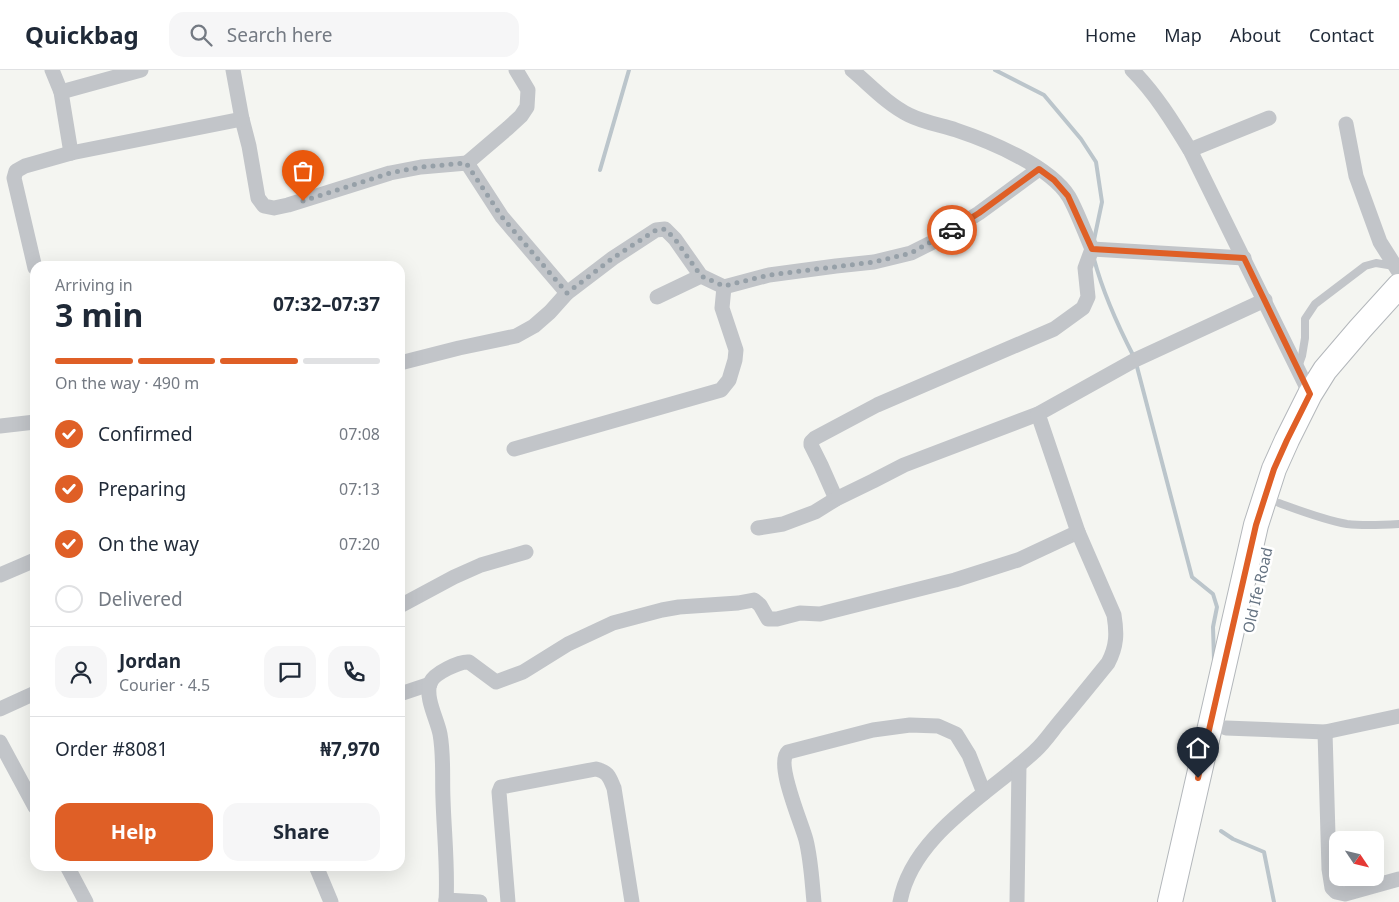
<!DOCTYPE html>
<html lang="en">
<head>
<meta charset="utf-8">
<style>
	body { margin:0; font-family:"Noto Sans",sans-serif; background:#f6f6f7; color:#1f2937; height:100vh; display:flex; flex-direction:column; font-size:19px; white-space:nowrap }
	* { box-sizing:border-box; margin:0 }
	p { font-size:16px; color:#747a83 }
	.icon { flex:none; width:28px; height:28px; fill:none; stroke:currentColor; stroke-width:2; stroke-linecap:round; stroke-linejoin:round }
	.map { position:relative; flex:1; overflow:hidden }
	.details { position:absolute; left:30px; top:191px; width:375px; height:610px; display:flex; flex-direction:column; background:#fff; border-radius:15px; box-shadow:0 5px 20px #0002 }
	.details>* { flex:none }
	.needle { width:32px; rotate:125deg }
	.tools { position:absolute; left:1329px; top:761px; display:grid; gap:10px }
	.tools a { display:grid; place-items:center; width:55px; height:55px; border-radius:10px; background:#fff; box-shadow:0 5px 20px #0002; font-size:25px }
	.pin { position:absolute; display:grid; place-items:center; width:42px; height:42px; color:#fff; margin:-51px -21px; border-radius:50% 50% 50% 0; rotate:-45deg; box-shadow:0 0 5px #0007 }
	.pin .icon { rotate:45deg }
	.courier { position:absolute; display:grid; place-items:center; width:50px; height:50px; margin:-25px; border:4px solid #df5f26; border-radius:50%; background:#fff; color:#222; box-shadow:0 1px 6px #0007 }
	.summary em { font-style:normal; font-weight:700 }
	.summary div { display:flex; flex-direction:column-reverse }
	.summary { display:flex; align-items:center; justify-content:space-between; height:85px; padding:0 25px }
	h1 { font-size:32px; font-weight:700; line-height:38px }
	.bar { display:grid; grid-template-columns:repeat(4,1fr); gap:8px 5px; align-content:center; height:60px; padding:0 25px }
	.bar i { height:6px; border-radius:4px; background:#e0e1e3 }
	.bar .current { background:#df5f26 }
	.bar p { grid-column:span 4 }
	.line { display:flex; align-items:center; gap:12px; padding:0 25px; border-top:1px solid #e0e1e3 }
	.line div { flex:1 }
	.round { display:grid; place-items:center; flex:none; width:52px; height:52px; border-radius:15px; background:#f6f6f7 }
	ol { padding:0 25px; list-style:none }
	li { display:flex; align-items:center; gap:15px; height:55px }
	li p { margin-inline-start:auto }
	li .icon { padding:5px; border-radius:50%; background:#df5f26; color:#fff; stroke-width:4 }
	li:last-child { color:#747a83 }
	li i { width:28px; height:28px; border:2px solid #e0e1e3; border-radius:50% }
	.primary-button { display:flex; gap:10px; margin-top:auto; padding:10px 25px }
	.primary-button a { flex:1; height:58px; border-radius:15px; background:#df5f26; color:#fff; font-size:20px; font-weight:700; line-height:58px; text-align:center }
	.primary-button a+a { background:#f6f6f7; color:#1f2937 }
	header { display:flex; align-items:center; gap:30px; box-sizing:border-box; height:70px; padding:0 25px; background:#fff; border-bottom:1px solid #e0e1e3 }
	header strong { font-size:24px }
	nav { display:flex; gap:28px; margin-inline-start:auto; font-size:18px }
	.search { width:350px; height:45px; background:#f6f6f7; display:flex; align-items:center; gap:12px; box-sizing:border-box; padding:0 18px; border-radius:15px; color:#747a83; font-size:19px }
	.map>svg:first-child { display:block }
	.lines { fill:none; stroke-linecap:round; stroke-linejoin:round }
	.stream { stroke:#bbc5cb; stroke-width:4 }
	.primary-casing { stroke:#b3b7bb; stroke-width:26 }
	.service { stroke:#c2c5c9; stroke-width:8 }
	.minor { stroke:#c2c5c9; stroke-width:15 }
	.primary { stroke:#fff; stroke-width:24 }
	.done { stroke:#96a0a8; stroke-width:5; stroke-dasharray:0 9 }
	.route { stroke:#df5f26; stroke-width:6 }
	.labels { text-anchor:middle; dominant-baseline:central; stroke-width:5; stroke-linejoin:round; paint-order:stroke }
	.street-label { font-size:15px; fill:#647281; stroke:#fff }
</style>
</head>
<body>
<header>
<strong>Quickbag</strong>
<div class="search"><svg class="icon" aria-label="search" viewBox="0 0 24 24"><circle cx="10" cy="10" r="6"/><path d="M15 15l6 6"/></svg>Search here</div>
<nav><a>Home</a><a>Map</a><a>About</a><a>Contact</a></nav>
</header>
<div class="map">
<svg width="1399" height="832" viewBox="0 0 1399 832">
	<rect width="100%" height="100%" fill="#f4f5f1"/>
	<g class="lines">
		<!-- stream -->
		<g class="stream">
			<polyline points="995,0 1044,25 1081,69 1096,92 1102,132 1094,170"/>
			<polyline points="600,100 629,0"/>
			<path d="M1094 189C1103 223 1118 256 1134 287"/>
			<polyline points="1136,293 1192,507 1213,524 1217,537 1213,557 1214,590"/>
			<polyline points="1221,761 1233,769 1264,782 1274,832"/>
		</g>
		<defs>
			<polyline id="primary" points="1170,832 1256,455 1274,399 1287,370 1310,324 1325,300 1360,259 1399,216"/>
		</defs>
		<!-- primary casing -->
		<use href="#primary" class="primary-casing"/>
		<!-- service -->
		<g class="service">
			<polyline points="1298,297 1302,286 1305,268 1305,249 1315,234 1365,196 1376,193 1394,196"/>
			<path d="M1279 433C1301 441 1324 450 1347 454 1364 456 1382 455 1399 454"/>
		</g>
		<!-- minor -->
		<g class="minor">
			<polyline points="52,0 61,22 71,83"/>
			<polyline points="233,0 242,49 249,76 258,128 264,136 274,138 288,135 390,103 421,97 467,93"/>
			<polyline points="516,0 528,20 527,37 521,46 508,58 467,93 502,147 567,223"/>
			<path d="M1132 0C1155 23 1173 52 1190 80L1310 324"/>
			<polyline points="61,22 141,0"/>
			<polyline points="1346,54 1356,106 1380,172 1399,202"/>
			<polyline points="1190,80 1269,48"/>
			<polyline points="1092,179 1244,188"/>
			<polyline points="35,198 14,108 16,101 25,96 71,83 242,49"/>
			<polyline points="657,227 701,206"/>
			<polyline points="400,293 459,278 516,266 534,256 550,242 567,223 613,188 656,160 665,159 675,169 701,206 724,217 769,205 836,196 874,192 911,183 933,172 979,143 1039,99"/>
			<polyline points="0,356 35,352"/>
			<polyline points="514,379 721,320 729,310 735,290 736,280 722,238 724,217"/>
			<path d="M836 429 821 395 811 375V372L815 368 877 335 1054 259 1083 238 1088 227 1085 198 1092 179C1085 163 1077 141 1069 127 1050 96 989 71 956 60 940 55 923 52 909 45 887 34 870 15 852 0"/>
			<polyline points="758,458 783,454 815,442 836,429 873,411 904,395 1038,344 1135,290 1265,230"/>
			<polyline points="0,505 35,490"/>
			<polyline points="400,536 454,507 481,495 526,482"/>
			<polyline points="400,624 430,614"/>
			<polyline points="0,639 35,623"/>
			<polyline points="1226,658 1325,662 1399,646"/>
			<polyline points="1325,662 1329,799 1332,818 1336,822 1345,824 1399,809"/>
			<polyline points="0,672 35,737"/>
			<polyline points="67,796 86,832"/>
			<polyline points="316,796 331,832"/>
			<polyline points="446,830 480,832"/>
			<path d="M446 832C448 798 444 763 443 729 442 708 444 686 440 664 437 649 425 628 430 613 434 603 460 591 469 592L496 612 523 602 568 574 613 553 662 540 679 537 738 533 754 530 760 535 768 549H777L800 543 820 544 955 510 1018 490 1078 462"/>
			<path d="M508 832 499 722 501 717 596 699C608 702 609 706 614 718L632 832"/>
			<path d="M814 832C812 812 811 790 806 770 802 754 775 693 788 682L873 660 910 655 938 656 956 664 969 685 984 723"/>
			<path d="M900 832C912 765 988 725 1035 681 1043 674 1050 664 1057 655 1074 635 1091 614 1108 593 1117 576 1117 563 1114 545L1078 462 1038 344"/>
			<polyline points="1017,832 1019,695"/>
		</g>
		<!-- primary -->
		<use href="#primary" class="primary"/>
	</g>
	<g class="lines">
		<!-- done -->
		<polyline class="done" points="303,131 390,103 421,97 466,93 502,147 567,223 613,188 656,160 665,159 675,169 701,206 724,216 769,205 874,192 911,183 952,160"/>
		<!-- route -->
		<polyline class="route" points="952,160 979,143 1039,99 1054,110 1068,126 1092,179 1244,188 1310,324 1287,370 1274,399 1256,455 1198,708"/>
	</g>
	<g class="labels">
		<!-- street labels -->
		<g class="street-label">
			<text transform="translate(1257 520) rotate(-77)">Old Ife Road</text>
		</g>
	</g>
</svg>
<div class="tools">
<a><svg class="needle" viewBox="-14 -14 28 28"><path d="M0-13l5 13h-10z" fill="#e53935"/><path d="M0 13l5-13h-10z" fill="#747a83"/></svg></a>
</div>
<div class="pin" style="left:303px;top:131px;background:#ea580c"><svg class="icon" aria-label="bag" viewBox="0 0 24 24"><path d="M5 8h14l-1 12H6zM9 8a3 3 0 0 1 6 0"/></svg></div>
<div class="pin" style="left:1198px;top:708px;background:#1f2937"><svg class="icon" aria-label="home" viewBox="0 0 24 24"><path d="M3 11l9-7 9 7M6 9v11h12V9"/></svg></div>
<div class="courier" style="left:952px;top:160px"><svg class="icon" aria-label="car" viewBox="0 0 24 24"><path d="M5 17H2v-5l4-1 3-4h7l3 4 3 1v5h-3M9 17h6M6 11h13"/><circle cx="7" cy="17" r="2"/><circle cx="17" cy="17" r="2"/></svg></div>
<section class="details">
<div class="summary"><div><h1>3 min</h1><p>Arriving in</p></div><em>07:32–07:37</em></div>
<div class="bar"><i class="current"></i><i class="current"></i><i class="current"></i><i></i><p>On the way · 490 m</p></div>
<ol>
<li><svg class="icon" aria-label="check" viewBox="0 0 24 24"><path d="M5 12l5 5 9-10"/></svg>Confirmed<p>07:08</p></li>
<li><svg class="icon" aria-label="check" viewBox="0 0 24 24"><path d="M5 12l5 5 9-10"/></svg>Preparing<p>07:13</p></li>
<li><svg class="icon" aria-label="check" viewBox="0 0 24 24"><path d="M5 12l5 5 9-10"/></svg>On the way<p>07:20</p></li>
<li><i></i>Delivered</li>
</ol>
<div class="line" style="height:90px"><a class="round"><svg class="icon" aria-label="person" viewBox="0 0 24 24"><circle cx="12" cy="8" r="4"/><path d="M4 21q1-7 8-7t8 7"/></svg></a><div><b>Jordan</b><p>Courier · 4.5</p></div><a class="round"><svg class="icon" aria-label="chat" viewBox="0 0 24 24"><path d="M4 5h16v11H9l-5 4z"/></svg></a><a class="round"><svg class="icon" aria-label="phone" viewBox="0 0 24 24"><path d="M5 4h4l2 5-3 2q2 4 5 5l2-3 5 2v4C11 20 4 13 5 4z"/></svg></a></div>
<div class="line" style="height:65px"><div>Order #8081</div><b>₦7,970</b></div>
<div class="primary-button"><a>Help</a><a>Share</a></div>
</section>
</div>
</body>
</html>
